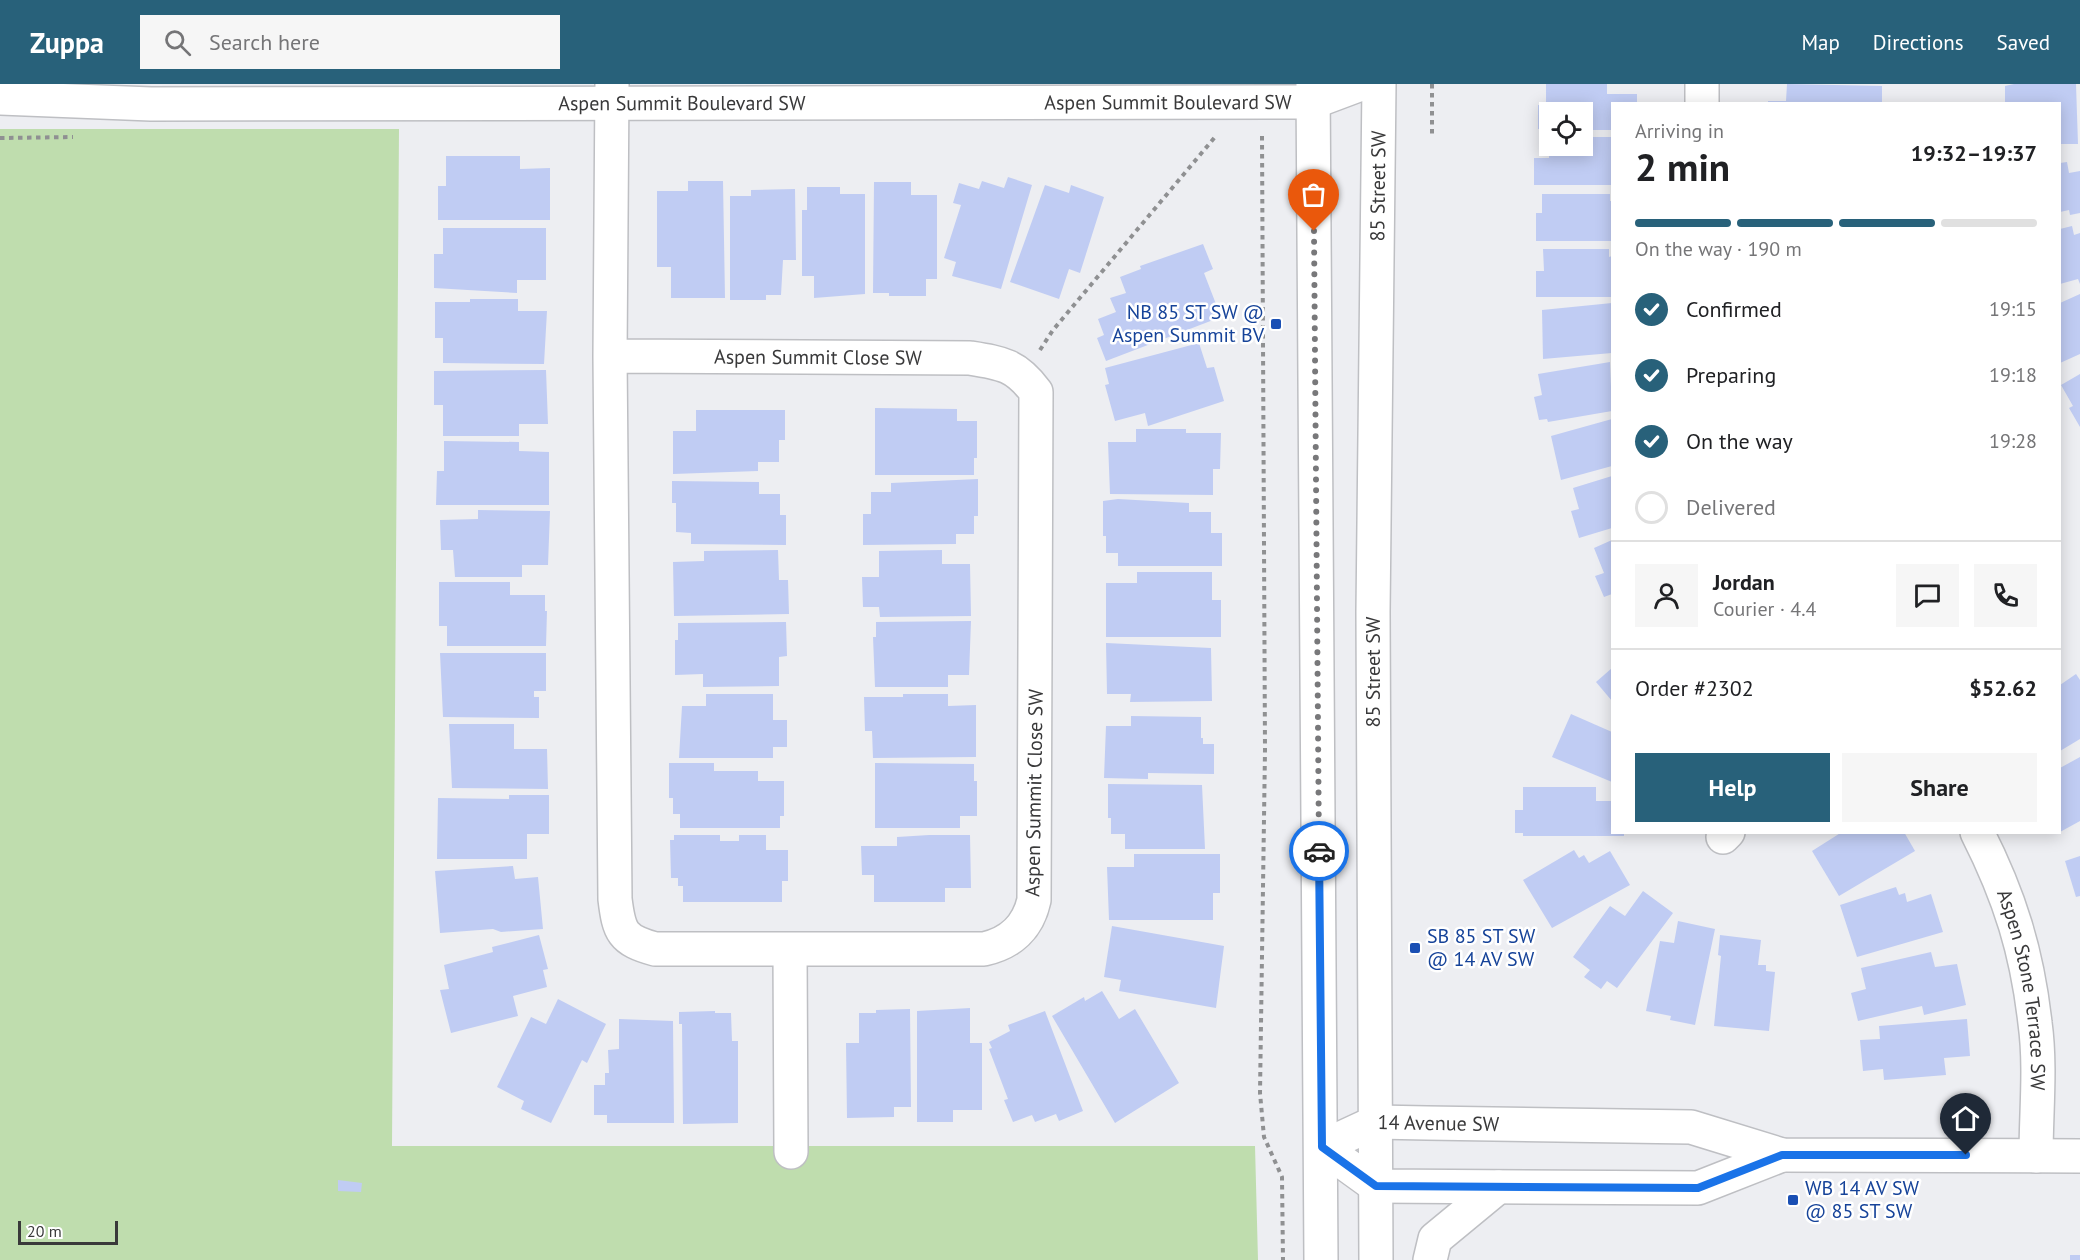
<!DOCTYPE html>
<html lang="en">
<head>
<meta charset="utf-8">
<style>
	body { margin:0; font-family:"PT Sans",sans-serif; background:#f6f6f6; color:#202124; height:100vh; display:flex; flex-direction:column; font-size:22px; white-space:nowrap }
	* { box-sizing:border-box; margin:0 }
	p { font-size:20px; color:#757577 }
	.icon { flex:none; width:33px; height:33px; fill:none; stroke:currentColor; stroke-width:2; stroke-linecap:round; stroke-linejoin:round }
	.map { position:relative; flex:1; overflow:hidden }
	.details { position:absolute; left:1611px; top:18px; width:450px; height:732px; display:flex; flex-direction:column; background:#fff; border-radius:0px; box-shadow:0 3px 15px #0003 }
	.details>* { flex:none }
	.buttons { position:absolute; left:1539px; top:18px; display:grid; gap:12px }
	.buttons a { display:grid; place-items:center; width:54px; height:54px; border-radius:0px; background:#fff; box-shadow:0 3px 15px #0003; font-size:30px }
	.scale { position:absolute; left:18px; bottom:15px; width:100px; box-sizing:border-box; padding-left:6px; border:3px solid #39393a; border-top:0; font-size:16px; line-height:21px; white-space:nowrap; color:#39393a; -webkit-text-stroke:4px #fff; paint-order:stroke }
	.pin { position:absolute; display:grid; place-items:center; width:51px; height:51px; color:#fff; margin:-62px -26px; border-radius:50% 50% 50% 0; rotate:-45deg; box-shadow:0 0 6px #0007 }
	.pin .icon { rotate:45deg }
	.courier { position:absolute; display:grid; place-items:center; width:60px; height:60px; margin:-30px; border:4px solid #1a73e8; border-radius:50%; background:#fff; color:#222; box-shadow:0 2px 8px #0007 }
	.summary em { font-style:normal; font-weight:800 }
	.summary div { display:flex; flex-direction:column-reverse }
	.summary { display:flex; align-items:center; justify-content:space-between; height:102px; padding:0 24px }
	h1 { font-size:39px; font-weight:800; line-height:45px }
	.bar { display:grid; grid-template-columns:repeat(4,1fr); gap:9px 6px; align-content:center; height:72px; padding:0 24px }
	.bar i { height:8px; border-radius:4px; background:#e0e0e0 }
	.bar .active { background:#28617a }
	.bar p { grid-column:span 4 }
	.line { display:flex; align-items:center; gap:15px; padding:0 24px; border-top:2px solid #e0e0e0 }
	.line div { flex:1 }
	.round { display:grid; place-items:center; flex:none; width:63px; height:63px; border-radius:0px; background:#f6f6f6 }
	ol { padding:0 24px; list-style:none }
	li { display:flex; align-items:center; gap:18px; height:66px }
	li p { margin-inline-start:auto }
	li .icon { padding:6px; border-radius:50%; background:#28617a; color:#fff; stroke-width:4 }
	li:last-child { color:#757577 }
	li i { width:33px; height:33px; border:3px solid #e0e0e0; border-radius:50% }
	.primary-button { display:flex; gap:12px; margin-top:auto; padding:12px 24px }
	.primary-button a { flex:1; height:69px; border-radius:0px; background:#28617a; color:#fff; font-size:24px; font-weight:800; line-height:69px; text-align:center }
	.primary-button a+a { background:#f6f6f6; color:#202124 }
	header { display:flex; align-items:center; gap:36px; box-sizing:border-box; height:84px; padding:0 30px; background:#28617a; color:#fff }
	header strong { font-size:28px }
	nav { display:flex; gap:33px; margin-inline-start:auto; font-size:21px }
	.search { width:420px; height:54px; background:#f6f6f6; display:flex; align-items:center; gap:15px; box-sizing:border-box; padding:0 21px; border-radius:0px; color:#757577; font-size:22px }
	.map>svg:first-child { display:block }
	.green { fill:#bfddae }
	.building { fill:#c0ccf3 }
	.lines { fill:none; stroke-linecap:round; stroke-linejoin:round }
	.minor-casing { stroke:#bebfc3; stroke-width:36 }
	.major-casing { stroke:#bebfc3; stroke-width:36 }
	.path { stroke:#8f9092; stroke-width:4; stroke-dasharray:4.5 4.5; stroke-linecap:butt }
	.minor { stroke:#fff; stroke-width:33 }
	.major { stroke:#fff; stroke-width:33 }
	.done { stroke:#78787a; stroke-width:6; stroke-dasharray:0 10.8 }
	.route { stroke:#1a73e8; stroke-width:8 }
	.transit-dot { fill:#1a4fb4; stroke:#fff; stroke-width:2 }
	.labels { text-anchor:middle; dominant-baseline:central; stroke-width:5; stroke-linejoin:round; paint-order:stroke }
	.street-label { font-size:20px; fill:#39393a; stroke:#fff }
	.transit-label { font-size:20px; fill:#164399; stroke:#fff; text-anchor:start }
</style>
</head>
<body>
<header>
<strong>Zuppa</strong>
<div class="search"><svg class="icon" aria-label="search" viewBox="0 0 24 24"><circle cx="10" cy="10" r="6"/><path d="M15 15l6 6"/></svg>Search here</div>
<nav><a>Map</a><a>Directions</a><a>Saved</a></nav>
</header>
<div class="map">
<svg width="2080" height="1176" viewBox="0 0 2080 1176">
	<rect width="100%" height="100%" fill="#edeef2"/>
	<!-- green -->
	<polygon class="green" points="0,45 399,45 392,1062 1255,1062 1258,1176 0,1176"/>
	<!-- building -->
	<g class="building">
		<polygon points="1546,0 1607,0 1607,10 1637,10 1637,20 1612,20 1612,46 1582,46 1582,28 1550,28 1550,45 1538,45 1538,21 1546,21"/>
		<polygon points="1787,0 1882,2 1882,20 1768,20 1768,17 1786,17"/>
		<polygon points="2014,0 2076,0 2078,60 2060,60 2060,20 2005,20 2005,2"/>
		<polygon points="1582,53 1612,53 1612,101 1534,101 1534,74 1549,74 1549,62 1582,62"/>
		<polygon points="446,72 520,72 520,85 550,84 550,136 438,136 438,102 446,102"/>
		<polygon points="2067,78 2069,89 2080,87 2080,129 2070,131 2069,126 2060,128 2060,79"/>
		<polygon points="1008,93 1032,101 1001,205 952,192 956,178 944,174 961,121 953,119 959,99 979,105 982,97 1004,104"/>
		<polygon points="688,97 723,97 725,214 671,214 671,183 657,183 657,107 688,107"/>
		<polygon points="874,98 911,98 911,111 937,111 937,195 926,195 926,212 889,212 889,209 873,209"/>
		<polygon points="1045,101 1069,109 1071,101 1104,113 1080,189 1069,185 1059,215 1010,198"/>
		<polygon points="807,103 840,103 840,110 865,110 865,210 814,214 814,192 802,192 802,126 807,126"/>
		<polygon points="795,105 796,176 783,176 781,211 766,211 766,216 730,216 730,112 751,112 751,106"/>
		<polygon points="1542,110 1610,110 1610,117 1612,117 1612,157 1536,157 1536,129 1542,129"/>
		<polygon points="2072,142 2074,151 2080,149 2080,200 2078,195 2060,200 2060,145"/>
		<polygon points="443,144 546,144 546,196 517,196 517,209 434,204 434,170 443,170"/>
		<polygon points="1203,160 1213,185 1204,189 1221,233 1106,277 1097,254 1104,251 1098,235 1116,228 1110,214 1126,209 1120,193 1141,185 1140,182"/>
		<polygon points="1543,165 1609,165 1609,173 1612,172 1612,213 1536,213 1536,187 1544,187"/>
		<polygon points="2080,210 2080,270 2060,279 2060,219"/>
		<polygon points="470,215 518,215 518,227 547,227 544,280 443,279 443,254 435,254 435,218 470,218"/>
		<polygon points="1612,219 1612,269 1543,275 1542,226"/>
		<polygon points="1199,259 1207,284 1214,283 1224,317 1148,342 1145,329 1115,337 1105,301 1109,300 1105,284"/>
		<polygon points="1610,278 1612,327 1548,338 1547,335 1539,336 1534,313 1542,311 1538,290"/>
		<polygon points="546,286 548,340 519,340 519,352 443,352 443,321 434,321 434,287"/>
		<polygon points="2080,290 2080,343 2069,324 2073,322 2061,301"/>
		<polygon points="875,324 957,325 957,337 977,337 977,374 974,374 974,391 875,391"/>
		<polygon points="696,326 785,326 785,356 779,356 779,378 758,378 758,387 673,390 673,347 696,347"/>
		<polygon points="1612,335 1612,382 1561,396 1551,352"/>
		<polygon points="1136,345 1186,345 1186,349 1221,349 1220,385 1213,385 1213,411 1110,410 1108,358 1136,358"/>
		<polygon points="444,357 519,358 519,367 549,368 549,421 436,421 437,387 444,387"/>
		<polygon points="1612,392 1612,444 1579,454 1571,427 1579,425 1573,404"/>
		<polygon points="978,395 978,432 974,432 974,450 956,450 956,460 863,461 863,430 871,430 871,408 891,408 891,399"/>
		<polygon points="672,397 759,398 759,410 780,410 780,431 786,431 786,461 691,460 691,449 676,448 676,419 672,419"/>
		<polygon points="1118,415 1189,419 1189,428 1211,428 1211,449 1222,449 1222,482 1118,482 1118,469 1106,469 1106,452 1103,452 1103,417"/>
		<polygon points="478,426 550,427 548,481 522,481 522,493 455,493 453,466 441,466 440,436 478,435"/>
		<polygon points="1612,456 1612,510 1604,513 1595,492 1604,489 1594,464"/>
		<polygon points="778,466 779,496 788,496 789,530 674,532 673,478 704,477 704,467"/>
		<polygon points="942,466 942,480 970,480 971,532 880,533 879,523 863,523 862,493 879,493 879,467"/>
		<polygon points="1137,488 1212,488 1212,516 1221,516 1221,553 1106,553 1106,499 1137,499"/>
		<polygon points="439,498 510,498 510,511 545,511 545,527 547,527 546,562 447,562 447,542 439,542"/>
		<polygon points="971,537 969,591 948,591 948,603 875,603 873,553 876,553 876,538"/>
		<polygon points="786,538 787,572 779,573 779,602 703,603 703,590 675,591 675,556 678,556 678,539"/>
		<polygon points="1106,559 1211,564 1212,617 1130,618 1131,610 1107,610"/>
		<polygon points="440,569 546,569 546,607 534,607 534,613 539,613 539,634 443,633"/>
		<polygon points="1612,584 1612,617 1596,598"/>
		<polygon points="2076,590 2080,596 2080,655 2060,667 2060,601"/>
		<polygon points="706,610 773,610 773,636 787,636 787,663 773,663 773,674 679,674 682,622 706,622"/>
		<polygon points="903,610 948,610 948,622 976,621 976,673 873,674 872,647 865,647 864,613 903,613"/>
		<polygon points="1571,630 1612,648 1612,698 1552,673"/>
		<polygon points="1131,632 1201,633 1201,654 1203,654 1203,660 1214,660 1214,690 1148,689 1148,695 1104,694 1106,642 1131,642"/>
		<polygon points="449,640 514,640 514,665 547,665 548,705 452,704"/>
		<polygon points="2080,673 2080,737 2060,748 2060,684"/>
		<polygon points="669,679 714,679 714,687 758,687 758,697 784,697 784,732 780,732 780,744 680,744 680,730 673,730 673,714 669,714"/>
		<polygon points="875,679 974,680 974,697 977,697 977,732 960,732 960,744 875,744"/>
		<polygon points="1108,700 1202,701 1205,765 1125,765 1125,750 1111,750 1111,734 1108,734"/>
		<polygon points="1523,703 1596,703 1596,717 1612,717 1612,748 1624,748 1624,752 1523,752 1523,749 1515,749 1515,726 1523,726"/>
		<polygon points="509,711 549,711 549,750 527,750 527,775 437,775 438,714 509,715"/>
		<polygon points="1842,748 1904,748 1915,767 1839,812 1812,767"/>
		<polygon points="674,751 720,751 720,757 739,757 739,751 766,751 766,766 788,766 788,797 782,797 782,818 683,818 683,802 678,802 678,794 671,794 670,756 674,756"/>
		<polygon points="929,751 970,751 971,804 945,804 945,818 874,818 874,791 862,791 861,762 897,762 897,753"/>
		<polygon points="1574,766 1579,774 1584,771 1589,779 1610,767 1630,801 1552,844 1523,796"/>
		<polygon points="1134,770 1220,770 1220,809 1213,809 1213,836 1109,836 1107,783 1134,783"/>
		<polygon points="2080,772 2080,812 2076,813 2065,777"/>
		<polygon points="513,782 515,795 538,793 543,845 501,848 493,845 440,849 435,787"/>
		<polygon points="1896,803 1899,811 1905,809 1907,818 1931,810 1943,848 1857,873 1840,821"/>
		<polygon points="1643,807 1673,829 1617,904 1607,897 1601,905 1584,893 1590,886 1573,873 1610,822 1625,832"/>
		<polygon points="1678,837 1715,845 1695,941 1670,936 1671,932 1646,927 1660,857 1674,859"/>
		<polygon points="1112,842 1224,862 1216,924 1119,907 1121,896 1104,893"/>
		<polygon points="539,851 548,885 543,886 547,903 513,912 518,932 451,949 440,906 449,905 444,881 493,868 492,863"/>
		<polygon points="1720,851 1761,856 1758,881 1766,881 1766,887 1775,888 1769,947 1714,942 1721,872 1718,871"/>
		<polygon points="1931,868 1935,883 1957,880 1966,921 1924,931 1922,922 1858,937 1851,909 1866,905 1861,884"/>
		<polygon points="1102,907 1119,935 1135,925 1179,999 1115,1039 1052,932 1084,913 1085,917"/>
		<polygon points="558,915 606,940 587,979 582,976 551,1039 521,1025 524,1017 497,1003 531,933 546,940"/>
		<polygon points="970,924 970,959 982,959 982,1026 953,1026 953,1038 917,1038 917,927"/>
		<polygon points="910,925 911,1023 894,1023 894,1033 847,1034 846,959 859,959 859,929 876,929 876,926"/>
		<polygon points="715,927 715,929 731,929 732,957 738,957 738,1039 683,1040 682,940 679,940 679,928"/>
		<polygon points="1045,927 1083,1027 1059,1037 1056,1030 1035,1038 1032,1031 1013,1038 1004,1016 1008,1015 989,965 992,964 989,958 1010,947 1008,941"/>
		<polygon points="619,935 673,937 674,1039 607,1039 607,1031 594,1031 594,1001 605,1001 605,989 609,989 608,966 619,965"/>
		<polygon points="1967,935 1970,972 1944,974 1946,991 1884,996 1883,985 1863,987 1860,956 1880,955 1879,942"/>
		<polygon points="338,1096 362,1099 361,1108 338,1107"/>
		<rect x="2070" y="1171" width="10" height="5"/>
	</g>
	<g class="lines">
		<defs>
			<g id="minor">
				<polyline points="1702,0 1702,20"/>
				<path id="s1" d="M0 14 151 20 1313 18 1361 0"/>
				<path id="s2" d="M610 272 970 274C1002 279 1016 281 1036 308L1034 816C1028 843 1011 859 984 865H655C622 856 619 848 615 815L610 272 612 0"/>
				<path id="s3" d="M1977 748C2010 813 2027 868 2035 939 2041 982 2036 1029 2036 1072"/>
				<polyline points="1723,753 1728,748"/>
				<polyline points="790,866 791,1068"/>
				<path id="s4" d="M1322 1063 1376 1038 1427 1039 1691 1043 1782 1071 2080 1072"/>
				<polyline points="1322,1063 1376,1102 1698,1104 1782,1071"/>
			</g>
			<g id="major">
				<polyline points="1313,0 1321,1176"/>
				<path id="s5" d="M1376 1176 1373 528 1379 0"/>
				<polyline points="1430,1176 1435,1155 1498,1103"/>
			</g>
		</defs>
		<!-- minor casing -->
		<use href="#minor" class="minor-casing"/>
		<!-- major casing -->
		<use href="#major" class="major-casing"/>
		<!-- path -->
		<g class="path">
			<polyline points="1432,0 1432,53"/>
			<polyline points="1262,52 1265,666 1260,1009 1264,1053 1282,1093 1283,1176"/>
			<polyline points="0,54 73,53"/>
			<polyline points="1040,266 1053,246 1215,53"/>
		</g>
		<!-- minor -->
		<use href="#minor" class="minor"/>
		<!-- major -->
		<use href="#major" class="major"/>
	</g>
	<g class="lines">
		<!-- done -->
		<polyline class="done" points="1314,147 1319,767"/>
		<!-- route -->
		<polyline class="route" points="1319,767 1322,1063 1376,1102 1698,1104 1782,1071 1966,1071"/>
	</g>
	<!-- markers -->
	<g class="transit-dot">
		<rect x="1270" y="234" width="12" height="12" rx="3"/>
		<rect x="1409" y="858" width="12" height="12" rx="3"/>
		<rect x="1787" y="1110" width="12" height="12" rx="3"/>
	</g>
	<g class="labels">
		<!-- street labels -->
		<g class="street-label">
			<text stroke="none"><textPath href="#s1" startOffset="1168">Aspen Summit Boulevard SW</textPath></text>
			<text stroke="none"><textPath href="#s1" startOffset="682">Aspen Summit Boulevard SW</textPath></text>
			<text stroke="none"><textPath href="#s5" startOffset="1074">85 Street SW</textPath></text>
			<text stroke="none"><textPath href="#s2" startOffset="208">Aspen Summit Close SW</textPath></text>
			<text transform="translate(1373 588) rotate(-90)">85 Street SW</text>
			<text transform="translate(1034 709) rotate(-89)">Aspen Summit Close SW</text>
			<text stroke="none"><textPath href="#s3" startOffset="166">Aspen Stone Terrace SW</textPath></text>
			<text stroke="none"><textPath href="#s4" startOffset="122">14 Avenue SW</textPath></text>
		</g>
		<!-- transit labels -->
		<g class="transit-label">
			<text x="1264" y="228" text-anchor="end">NB 85 ST SW @<tspan x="1264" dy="23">Aspen Summit BV</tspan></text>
			<text x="1427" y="852">SB 85 ST SW<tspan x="1427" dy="23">@ 14 AV SW</tspan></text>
			<text x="1805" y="1104">WB 14 AV SW<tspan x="1805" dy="23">@ 85 ST SW</tspan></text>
		</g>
	</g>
</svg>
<div class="buttons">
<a><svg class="icon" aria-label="locate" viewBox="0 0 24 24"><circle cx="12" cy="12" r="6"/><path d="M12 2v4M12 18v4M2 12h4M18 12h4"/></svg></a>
</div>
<div class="scale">20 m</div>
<div class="pin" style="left:1314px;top:147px;background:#ea580c"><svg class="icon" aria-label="bag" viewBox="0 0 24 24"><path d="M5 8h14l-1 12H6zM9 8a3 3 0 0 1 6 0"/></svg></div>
<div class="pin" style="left:1966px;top:1071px;background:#1f2937"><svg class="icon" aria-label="home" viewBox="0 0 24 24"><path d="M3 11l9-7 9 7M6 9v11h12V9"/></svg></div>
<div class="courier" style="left:1319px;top:767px"><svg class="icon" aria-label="car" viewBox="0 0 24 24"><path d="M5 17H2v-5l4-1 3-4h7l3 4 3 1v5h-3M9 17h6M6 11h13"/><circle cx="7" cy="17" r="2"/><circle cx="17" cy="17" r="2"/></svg></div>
<section class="details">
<div class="summary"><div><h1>2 min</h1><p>Arriving in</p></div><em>19:32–19:37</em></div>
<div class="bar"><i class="active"></i><i class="active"></i><i class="active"></i><i></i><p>On the way · 190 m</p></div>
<ol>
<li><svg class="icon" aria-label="check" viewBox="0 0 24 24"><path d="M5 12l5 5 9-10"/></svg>Confirmed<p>19:15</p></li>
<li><svg class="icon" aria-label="check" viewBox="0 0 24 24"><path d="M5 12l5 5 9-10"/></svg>Preparing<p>19:18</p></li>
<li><svg class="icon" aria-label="check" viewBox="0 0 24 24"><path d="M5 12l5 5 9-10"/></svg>On the way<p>19:28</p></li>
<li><i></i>Delivered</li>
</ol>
<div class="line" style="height:108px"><a class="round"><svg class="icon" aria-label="person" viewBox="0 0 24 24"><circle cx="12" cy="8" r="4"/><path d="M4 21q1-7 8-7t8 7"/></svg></a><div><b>Jordan</b><p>Courier · 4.4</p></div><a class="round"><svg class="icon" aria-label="chat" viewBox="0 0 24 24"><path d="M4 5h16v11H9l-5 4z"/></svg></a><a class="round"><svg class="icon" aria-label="phone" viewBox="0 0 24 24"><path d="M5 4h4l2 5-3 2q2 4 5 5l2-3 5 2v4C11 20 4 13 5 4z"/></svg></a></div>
<div class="line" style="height:78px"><div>Order #2302</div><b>$52.62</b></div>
<div class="primary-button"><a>Help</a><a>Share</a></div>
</section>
</div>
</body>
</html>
